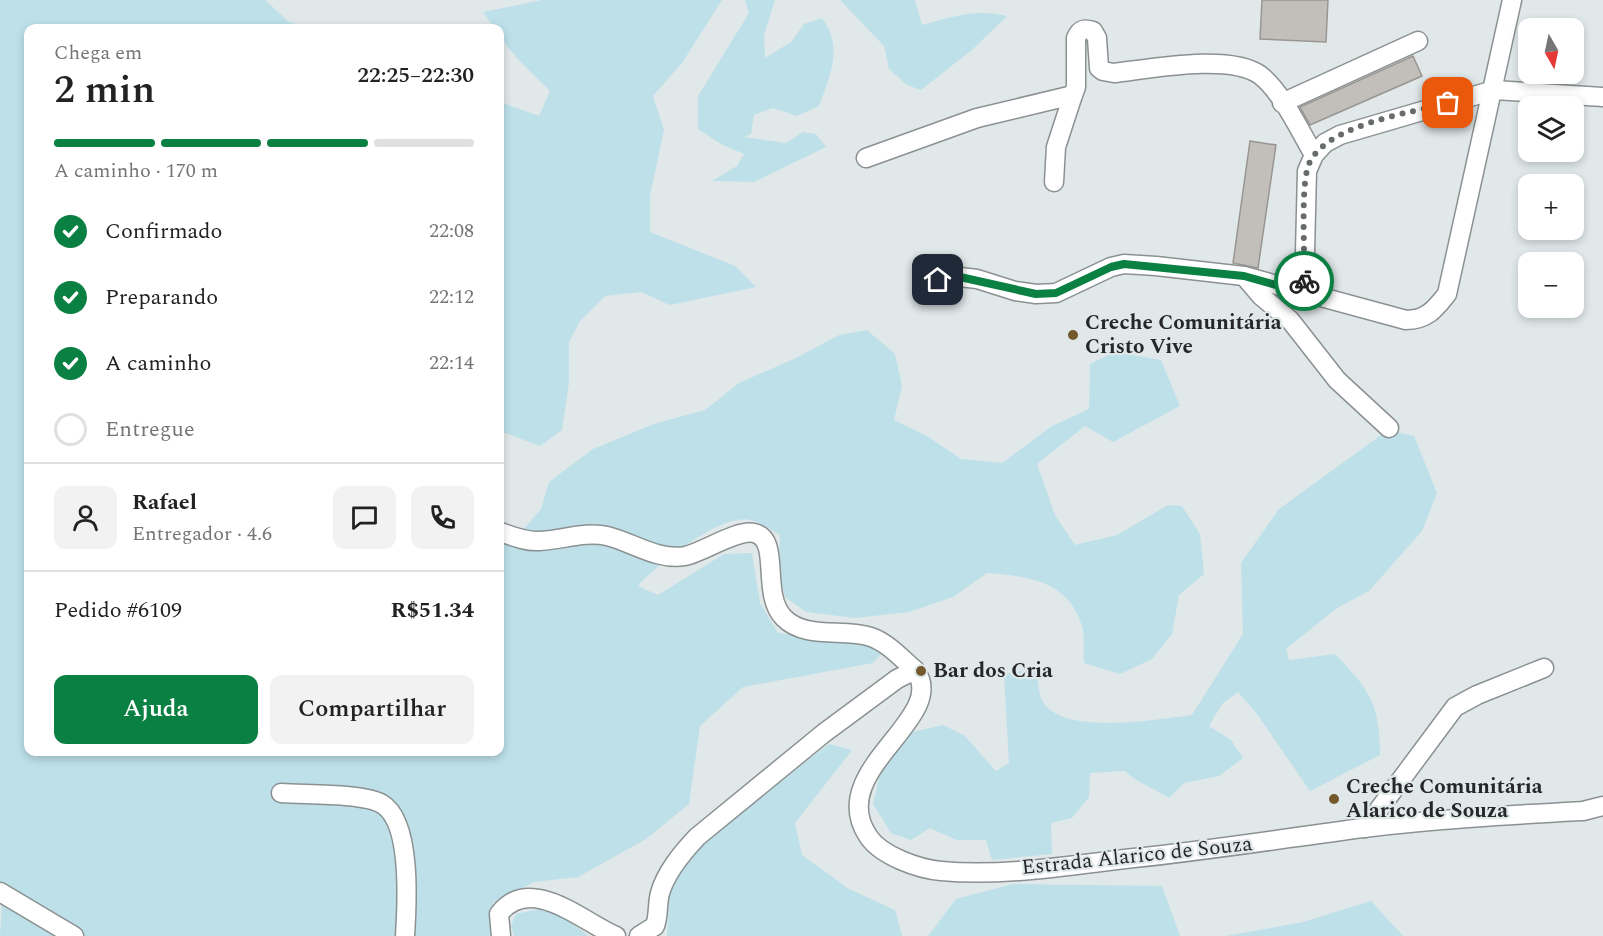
<!DOCTYPE html>
<html lang="pt">
<head>
<meta charset="utf-8">
<style>
	body { margin:0; font-family:Spectral,serif; background:#f2f2f2; color:#222; height:100vh; display:flex; flex-direction:column; font-size:22px; white-space:nowrap }
	* { box-sizing:border-box; margin:0 }
	p { font-size:20px; color:#767676 }
	.icon { flex:none; width:33px; height:33px; fill:none; stroke:currentColor; stroke-width:2; stroke-linecap:round; stroke-linejoin:round }
	.map { position:relative; flex:1; overflow:hidden }
	.details { position:absolute; left:24px; top:24px; width:480px; height:732px; display:flex; flex-direction:column; background:#fff; border-radius:12px; box-shadow:0 3px 9px #0003 }
	.details>* { flex:none }
	.needle { width:39px; rotate:171deg }
	.buttons { position:absolute; left:1518px; top:18px; display:grid; gap:12px }
	.buttons a { display:grid; place-items:center; width:66px; height:66px; border-radius:12px; background:#fff; box-shadow:0 3px 9px #0003; font-size:30px }
	.pin { position:absolute; display:grid; place-items:center; width:51px; height:51px; color:#fff; margin:-26px; border-radius:12px; box-shadow:0 3px 9px #0006 }
	.courier { position:absolute; display:grid; place-items:center; width:60px; height:60px; margin:-30px; border:4px solid #0b8043; border-radius:50%; background:#fff; color:#222; box-shadow:0 2px 8px #0007 }
	.overview em { font-style:normal; font-weight:600 }
	.overview div { display:flex; flex-direction:column-reverse }
	.overview { display:flex; align-items:center; justify-content:space-between; height:102px; padding:0 30px }
	h1 { font-size:39px; font-weight:600; line-height:45px }
	.bar { display:grid; grid-template-columns:repeat(4,1fr); gap:9px 6px; align-content:center; height:72px; padding:0 30px }
	.bar i { height:8px; border-radius:4px; background:#e0e0e0 }
	.bar .active { background:#0b8043 }
	.bar p { grid-column:span 4 }
	.line { display:flex; align-items:center; gap:15px; padding:0 30px; border-top:2px solid #e0e0e0 }
	.line div { flex:1 }
	.round { display:grid; place-items:center; flex:none; width:63px; height:63px; border-radius:12px; background:#f2f2f2 }
	ol { padding:0 30px; list-style:none }
	li { display:flex; align-items:center; gap:18px; height:66px }
	li p { margin-inline-start:auto }
	li .icon { padding:6px; border-radius:50%; background:#0b8043; color:#fff; stroke-width:4 }
	li:last-child { color:#767676 }
	li i { width:33px; height:33px; border:3px solid #e0e0e0; border-radius:50% }
	.button { display:flex; gap:12px; margin-top:auto; padding:12px 30px }
	.button a { flex:1; height:69px; border-radius:12px; background:#0b8043; color:#fff; font-size:24px; font-weight:600; line-height:69px; text-align:center }
	.button a+a { background:#f2f2f2; color:#222 }
	.map>svg:first-child { display:block }
	.green { fill:#bde0e9 }
	.building { fill:#c2bfbb; stroke:#999692; stroke-width:1.5 }
	.lines { fill:none; stroke-linecap:round; stroke-linejoin:round }
	.minor-casing { stroke:#8b9192; stroke-width:21 }
	.minor { stroke:#fff; stroke-width:18 }
	.done { stroke:#676b6c; stroke-width:6; stroke-dasharray:0 10.8 }
	.route { stroke:#0b8043; stroke-width:8 }
	.poi-dot { fill:#73592b; stroke:#e1e8e9; stroke-width:2 }
	.labels { text-anchor:middle; dominant-baseline:central; stroke-width:4.5; stroke-linejoin:round; paint-order:stroke }
	.poi-label { font-size:21px; font-weight:bold; fill:#252728; stroke:#e1e8e9; text-anchor:start }
	.street-label { font-size:21px; fill:#252728; stroke:#e1e8e9 }
</style>
</head>
<body>
<div class="map">
<svg width="1603" height="936" viewBox="0 0 1603 936">
	<rect width="100%" height="100%" fill="#e1e8e9"/>
	<!-- green -->
	<g class="green">
		<path d="M0 0H265L289 22 310 28H28V752H500V543L514 540 541 509 549 482 593 449 654 424 705 410 739 383 796 358 839 335 867 330 895 354 902 386 894 420 927 436 961 459 1002 463 1052 426 1089 409 1090 364 1115 352 1161 360 1180 406 1113 442 1085 426 1037 464 1055 515 1075 545 1117 535 1168 505 1182 506 1200 534 1204 574 1179 595 1172 634 1152 659 1120 674 1084 663C1083 652 1085 637 1082 626 1069 581 1027 576 987 573L953 597 909 612 855 618 806 612 785 597 779 572 780 535C771 530 760 523 751 520 720 513 658 564 638 586L658 595 724 554 752 553 760 603 778 633 866 644 881 654 873 663 743 687 700 726 689 804 646 839 578 877 534 882 493 903 497 936H80L0 891Z"/>
		<path d="M542 0H722L682 63 653 96 664 130 650 195V232L735 266 756 287 670 305 641 292 605 296 580 321 569 342V382L562 430 540 446 500 431V102L539 116 550 91C537 77 500 47 500 28H494L483 12Z"/>
		<path d="M745 0H775L764 35 765 58 791 42 804 24 822 18C844 47 830 75 819 106L797 116 773 108 754 115 751 134 744 137 786 143 803 132 816 134 826 147 754 182 712 181 737 166 744 154 721 144 698 129V96L749 13Z"/>
		<path d="M840 0H915L922 25C950 17 978 8 1007 16L973 49 921 90 907 85 889 69 884 46Z"/>
		<path d="M1388 430 1414 436 1437 493 1422 531 1369 591 1337 608 1286 649 1289 660 1335 654C1370 690 1380 705 1380 755L1310 791 1257 714 1238 692 1222 704 1209 726 1231 740 1243 758 1219 776 1184 783 1169 798C1154 788 1137 783 1125 771L1090 773 1089 797 1072 818 1051 823 1052 854 992 860 986 840H956L930 828 911 840 891 833 873 804 882 766 908 733 943 725 965 736 996 771 1009 763 1004 674 1036 668C1038 678 1038 692 1042 700 1060 737 1159 719 1192 715L1243 634 1241 563 1279 509Z"/>
		<polygon points="829,744 852,750 795,823 802,855 849,889 895,910 902,936 667,936 670,884 689,853"/>
		<polygon points="1013,884 1162,886 1180,936 928,936 956,899"/>
		<polygon points="1371,901 1403,936 1226,936 1303,922"/>
		<polygon points="2,902 67,936 0,936"/>
		<polygon points="543,908 563,915 588,936 514,936 511,926 516,914"/>
	</g>
	<!-- building -->
	<g class="building">
		<polygon points="1262,0 1328,0 1326,42 1260,39"/>
		<polygon points="1413,56 1422,76 1310,125 1300,107"/>
		<polygon points="1250,141 1276,145 1258,268 1233,263"/>
	</g>
	<g class="lines">
		<defs>
			<g id="minor">
				<polyline points="1282,103 1418,41"/>
				<path d="M866 158 977 118 1073 95 1076 87V38C1080 29 1084 28 1093 31L1097 38 1099 68 1103 71 1114 73C1149 69 1230 53 1260 75 1282 92 1300 131 1314 155"/>
				<polyline points="1054,182 1056,147 1073,95"/>
				<polyline points="1244,276 1261,296 1290,320 1337,380 1389,428"/>
				<path d="M937 280 960 277 977 279 1015 291 1036 294 1056 293 1111 267 1124 264 1156 266 1244 276 1406 320C1427 320 1435 309 1447 294L1512 0"/>
				<polyline points="1304,293 1307,171 1314,155 1325,143 1340,135 1494,90 1603,97"/>
				<path d="M500 532C512 536 526 542 539 541 562 540 585 531 607 536 632 542 658 561 685 556 704 552 737 529 754 533 782 539 760 594 784 618 806 640 844 628 871 637 888 643 901 658 915 670"/>
				<path d="M281 793C304 795 364 793 382 804 412 822 407 905 405 936"/>
				<polyline points="1365,828 1455,707 1477,695 1544,668"/>
				<polyline points="0,892 74,936"/>
				<path d="M501 936 499 914C530 873 583 922 616 936"/>
				<path d="M639 936 655 926C659 915 657 904 660 893 666 872 682 853 697 837L824 733 897 679 915 670C951 718 824 770 868 836 881 856 919 869 941 871 1004 877 1072 865 1134 858 1211 850 1287 838 1363 828 1436 819 1510 815 1583 811L1603 806"/>
			</g>
		</defs>
		<!-- minor casing -->
		<use href="#minor" class="minor-casing"/>
		<!-- minor -->
		<use href="#minor" class="minor"/>
	</g>
	<g class="lines">
		<!-- done -->
		<path class="done" d="M1304 281C1305 251 1301 198 1307 170 1317 126 1410 113 1448 103"/>
		<!-- route -->
		<polyline class="route" points="938,280 960,277 1036,294 1056,293 1111,267 1124,264 1244,276 1304,293 1304,281"/>
	</g>
	<!-- markers -->
	<g class="poi-dot">
		<circle cx="1073" cy="335" r="6"/>
		<circle cx="921" cy="671" r="6"/>
		<circle cx="1334" cy="799" r="6"/>
	</g>
	<g class="labels">
		<!-- poi labels -->
		<g class="poi-label">
			<text x="1085" y="323">Creche Comunitária<tspan x="1085" dy="24">Cristo Vive</tspan></text>
			<text x="933" y="671">Bar dos Cria</text>
			<text x="1346" y="787">Creche Comunitária<tspan x="1346" dy="24">Alarico de Souza</tspan></text>
		</g>
		<!-- street labels -->
		<g class="street-label">
			<text transform="translate(1137 856) rotate(-6)">Estrada Alarico de Souza</text>
		</g>
	</g>
</svg>
<div class="buttons">
<a><svg class="needle" viewBox="-14 -14 28 28"><path d="M0-13l5 13h-10z" fill="#e53935"/><path d="M0 13l5-13h-10z" fill="#767676"/></svg></a>
<a><svg class="icon" aria-label="layers" viewBox="0 0 24 24"><path d="M12 4l9 5-9 5-9-5zM3 14l9 5 9-5"/></svg></a>
<a>+</a>
<a>−</a>
</div>
<div class="pin" style="left:1448px;top:103px;background:#ea580c"><svg class="icon" aria-label="bag" viewBox="0 0 24 24"><path d="M5 8h14l-1 12H6zM9 8a3 3 0 0 1 6 0"/></svg></div>
<div class="pin" style="left:938px;top:280px;background:#1f2937"><svg class="icon" aria-label="home" viewBox="0 0 24 24"><path d="M3 11l9-7 9 7M6 9v11h12V9"/></svg></div>
<div class="courier" style="left:1304px;top:281px"><svg class="icon" aria-label="bike" viewBox="0 0 24 24"><circle cx="6" cy="16" r="4"/><circle cx="18" cy="16" r="4"/><path d="M6 16l4-8h5l3 8M10 8l3 8H6M13 5h3"/></svg></div>
<section class="details">
<div class="overview"><div><h1>2 min</h1><p>Chega em</p></div><em>22:25–22:30</em></div>
<div class="bar"><i class="active"></i><i class="active"></i><i class="active"></i><i></i><p>A caminho · 170 m</p></div>
<ol>
<li><svg class="icon" aria-label="check" viewBox="0 0 24 24"><path d="M5 12l5 5 9-10"/></svg>Confirmado<p>22:08</p></li>
<li><svg class="icon" aria-label="check" viewBox="0 0 24 24"><path d="M5 12l5 5 9-10"/></svg>Preparando<p>22:12</p></li>
<li><svg class="icon" aria-label="check" viewBox="0 0 24 24"><path d="M5 12l5 5 9-10"/></svg>A caminho<p>22:14</p></li>
<li><i></i>Entregue</li>
</ol>
<div class="line" style="height:108px"><a class="round"><svg class="icon" aria-label="person" viewBox="0 0 24 24"><circle cx="12" cy="8" r="4"/><path d="M4 21q1-7 8-7t8 7"/></svg></a><div><b>Rafael</b><p>Entregador · 4.6</p></div><a class="round"><svg class="icon" aria-label="chat" viewBox="0 0 24 24"><path d="M4 5h16v11H9l-5 4z"/></svg></a><a class="round"><svg class="icon" aria-label="phone" viewBox="0 0 24 24"><path d="M5 4h4l2 5-3 2q2 4 5 5l2-3 5 2v4C11 20 4 13 5 4z"/></svg></a></div>
<div class="line" style="height:78px"><div>Pedido #6109</div><b>R$51.34</b></div>
<div class="button"><a>Ajuda</a><a>Compartilhar</a></div>
</section>
</div>
</body>
</html>
